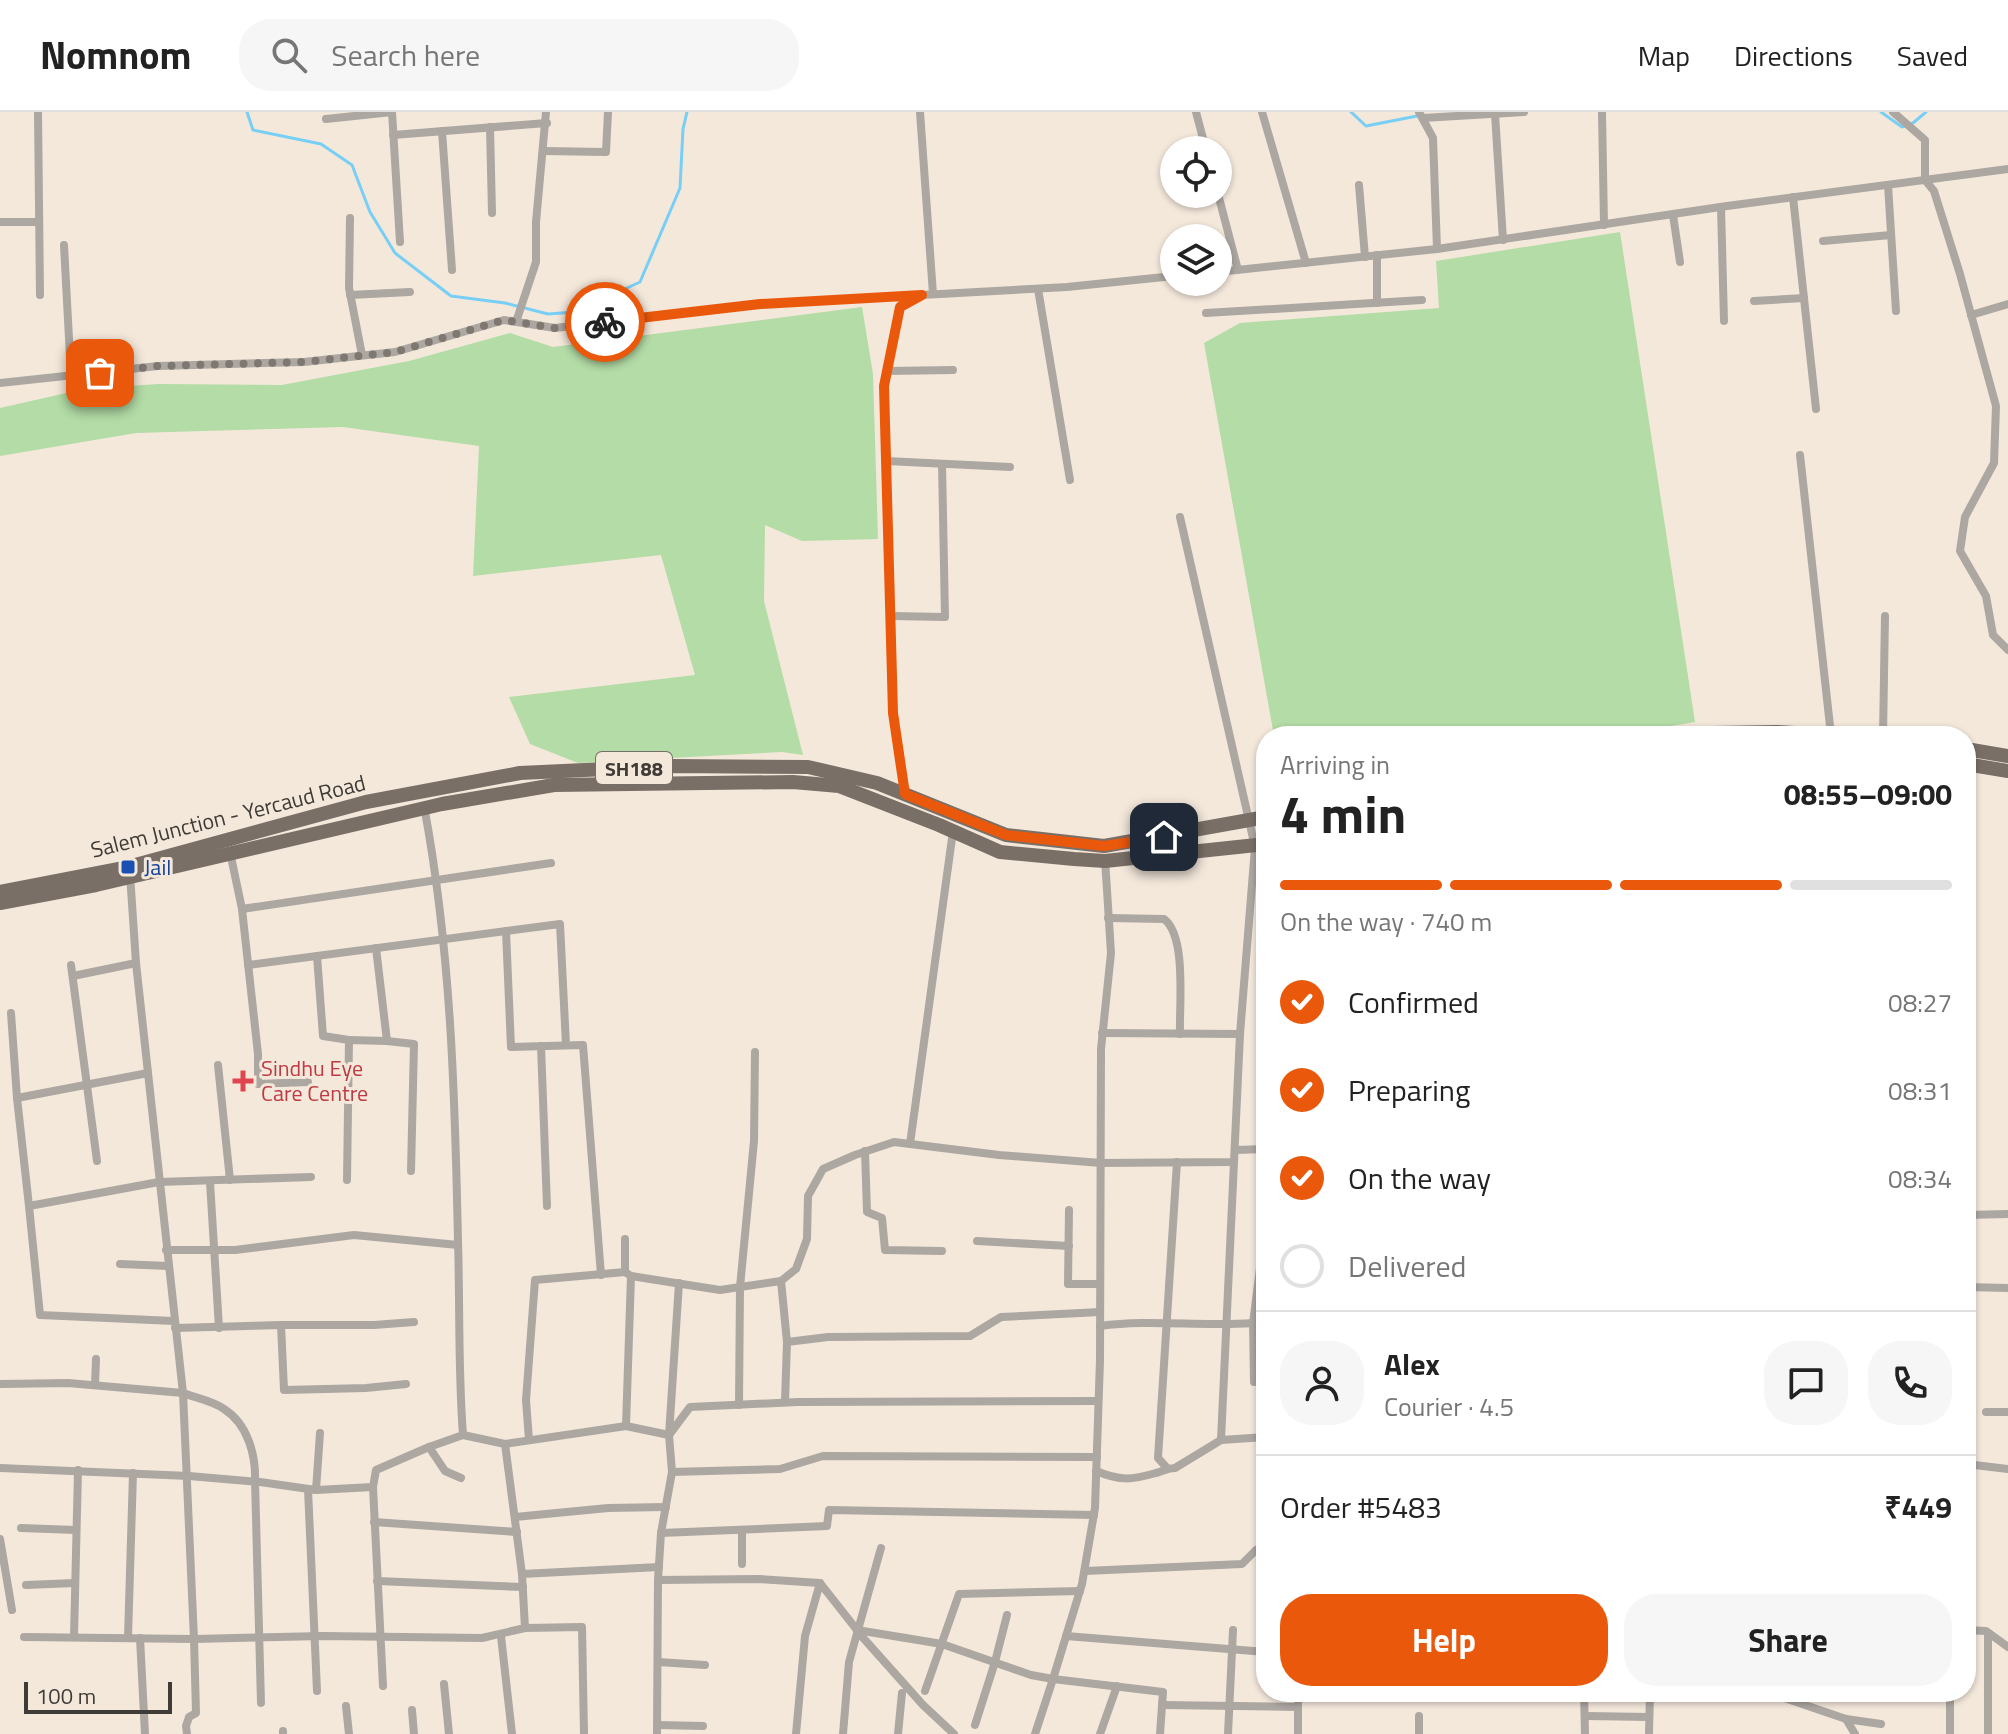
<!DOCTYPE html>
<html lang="en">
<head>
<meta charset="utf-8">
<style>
	body { margin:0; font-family:"Titillium Web",sans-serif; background:#f6f6f6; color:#222; height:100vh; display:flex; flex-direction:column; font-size:30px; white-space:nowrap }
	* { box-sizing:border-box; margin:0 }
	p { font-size:26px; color:#767676 }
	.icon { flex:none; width:44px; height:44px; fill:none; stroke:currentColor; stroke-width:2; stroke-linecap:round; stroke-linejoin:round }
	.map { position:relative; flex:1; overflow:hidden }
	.details { position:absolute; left:1256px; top:614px; width:720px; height:976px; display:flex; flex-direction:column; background:#fff; border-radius:32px; box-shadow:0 2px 6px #0004 }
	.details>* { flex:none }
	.controls { position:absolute; left:1160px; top:24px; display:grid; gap:16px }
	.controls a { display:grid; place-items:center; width:72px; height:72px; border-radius:50%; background:#fff; box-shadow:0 2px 6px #0004; font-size:40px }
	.scale { position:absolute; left:24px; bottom:20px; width:148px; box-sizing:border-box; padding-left:8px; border:4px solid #3f3b36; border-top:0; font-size:22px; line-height:28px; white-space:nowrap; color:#3f3b36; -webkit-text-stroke:6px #f4e8db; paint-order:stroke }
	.pin { position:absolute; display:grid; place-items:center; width:68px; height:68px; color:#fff; margin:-34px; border-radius:16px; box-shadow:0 4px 12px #0006 }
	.courier { position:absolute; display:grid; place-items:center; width:80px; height:80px; margin:-40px; border:6px solid #ea580c; border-radius:50%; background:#fff; color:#222; box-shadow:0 2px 10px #0007 }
	.overview em { font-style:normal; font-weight:700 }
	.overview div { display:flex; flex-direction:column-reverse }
	.overview { display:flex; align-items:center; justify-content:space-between; height:136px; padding:0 24px }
	h1 { font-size:52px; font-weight:700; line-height:60px }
	.bar { display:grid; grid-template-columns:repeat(4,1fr); gap:12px 8px; align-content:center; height:96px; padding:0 24px }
	.bar i { height:10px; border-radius:6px; background:#e0e0e0 }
	.bar .selected { background:#ea580c }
	.bar p { grid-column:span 4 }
	.line { display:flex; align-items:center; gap:20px; padding:0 24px; border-top:2px solid #e0e0e0 }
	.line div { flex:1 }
	.round { display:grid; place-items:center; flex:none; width:84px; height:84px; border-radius:32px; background:#f6f6f6 }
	ol { padding:0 24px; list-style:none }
	li { display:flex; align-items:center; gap:24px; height:88px }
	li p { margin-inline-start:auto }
	li .icon { padding:8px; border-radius:50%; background:#ea580c; color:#fff; stroke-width:4 }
	li:last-child { color:#767676 }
	li i { width:44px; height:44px; border:4px solid #e0e0e0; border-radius:50% }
	.primary-button { display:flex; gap:16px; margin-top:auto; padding:16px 24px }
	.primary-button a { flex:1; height:92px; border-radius:32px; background:#ea580c; color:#fff; font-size:32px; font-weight:700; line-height:92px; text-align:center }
	.primary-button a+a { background:#f6f6f6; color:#222 }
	header { display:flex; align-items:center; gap:48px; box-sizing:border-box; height:112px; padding:0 40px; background:#fff; border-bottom:2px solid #e0e0e0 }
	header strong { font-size:38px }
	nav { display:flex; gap:44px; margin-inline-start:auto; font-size:28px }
	.search { width:560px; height:72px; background:#f6f6f6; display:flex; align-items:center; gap:20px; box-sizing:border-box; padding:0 28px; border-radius:32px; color:#767676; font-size:30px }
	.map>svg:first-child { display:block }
	.green { fill:#b3dca6 }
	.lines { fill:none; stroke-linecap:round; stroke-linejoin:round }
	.stream { stroke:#78cff6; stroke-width:3 }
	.street { stroke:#ada7a2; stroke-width:8 }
	.primary { stroke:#7a6f67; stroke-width:14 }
	.done { stroke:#7e7870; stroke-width:8; stroke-dasharray:0 14.4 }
	.route { stroke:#ea580c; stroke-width:10 }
	.transit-dot { fill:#1a4fb4; stroke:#f4e8db; stroke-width:3 }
	.health-dot { fill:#e0444e; stroke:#f4e8db; stroke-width:3 }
	.labels { text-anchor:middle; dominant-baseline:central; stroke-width:6; stroke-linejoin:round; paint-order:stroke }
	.shield { fill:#f4e8db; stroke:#756f68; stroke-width:2 }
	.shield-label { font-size:20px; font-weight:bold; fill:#3f3b36 }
	.street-label { font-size:22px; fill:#3f3b36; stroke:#f4e8db }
	.transit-label { font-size:22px; fill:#164399; stroke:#f4e8db; text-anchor:start }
	.health-label { font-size:22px; fill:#be3a42; stroke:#f4e8db; text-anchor:start }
</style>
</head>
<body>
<header>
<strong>Nomnom</strong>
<div class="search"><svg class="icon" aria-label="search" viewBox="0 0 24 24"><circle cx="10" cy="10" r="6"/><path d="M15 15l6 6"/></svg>Search here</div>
<nav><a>Map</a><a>Directions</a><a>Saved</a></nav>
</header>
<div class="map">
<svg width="2008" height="1622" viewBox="0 0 2008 1622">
	<rect width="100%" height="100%" fill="#f4e8db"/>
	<!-- green -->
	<g class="green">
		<polygon points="1620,120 1695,610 1611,624 1274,624 1204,231 1240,211 1439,196 1436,149"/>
		<polygon points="862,195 873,262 878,427 802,429 765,413 764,489 803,643 782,640 578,651 530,632 509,585 695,563 661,443 473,464 479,334 343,315 136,321 0,344 0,296 84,277 158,272 282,273 409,249 510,221 553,235"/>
	</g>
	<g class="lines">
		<!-- stream -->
		<g class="stream">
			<polyline points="247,0 253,18 321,32 352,53 370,100 395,141 451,184 505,191 548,202 575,200 640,170 680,76 683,17 687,0"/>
			<polyline points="1351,0 1366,14 1417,4"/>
			<polyline points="1881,0 1902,15 1913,11 1926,0"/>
		</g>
		<!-- street -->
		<g class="street">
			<polyline points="38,0 40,183"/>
			<polyline points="392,0 400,130"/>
			<polyline points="920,0 933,182"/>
			<polyline points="1196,0 1206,38"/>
			<polyline points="1262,0 1306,151"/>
			<polyline points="1419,0 1433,26 1437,137"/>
			<polyline points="1602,0 1604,113"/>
			<polyline points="1893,0 1925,28 1925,68 1934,79 1960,162 1996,294 1994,351 1965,405 1960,439 1986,484 1993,523 2008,538"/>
			<polyline points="1495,2 1503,128"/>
			<polyline points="1423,6 1524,0"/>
			<polyline points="326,7 392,0"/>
			<polyline points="490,15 492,101"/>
			<polyline points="442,19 452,158"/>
			<polyline points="393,23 547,11"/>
			<polyline points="543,39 606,40 608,0"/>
			<polyline points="1359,73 1365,145"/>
			<polyline points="1888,73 1896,199"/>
			<polyline points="1218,82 1238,158"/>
			<polyline points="1793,85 1816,297"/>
			<polyline points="1721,95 1724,209"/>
			<polyline points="1673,103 1680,150"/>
			<polyline points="350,106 349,176 362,243"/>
			<polyline points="0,110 39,110"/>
			<polyline points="1823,129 1891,123"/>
			<polyline points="64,133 71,264"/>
			<polyline points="1377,143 1377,191"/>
			<polyline points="1218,160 1437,137 1727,94 2008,57"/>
			<polyline points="1038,177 1070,368"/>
			<polyline points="350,183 410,180"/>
			<polyline points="1754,189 1804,186"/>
			<polyline points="1206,201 1422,188"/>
			<polyline points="1971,203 2008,192"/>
			<polyline points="516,210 536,150 536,110 546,0"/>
			<polyline points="887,259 953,258"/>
			<polyline points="0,271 158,254 304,250 395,240 504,208 555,216 760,192 922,183"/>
			<polyline points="1800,343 1831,623"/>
			<polyline points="886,349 1010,355"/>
			<polyline points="891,504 945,505 942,352"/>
			<polyline points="1883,624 1885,504"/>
			<polyline points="905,681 893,601 884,274 900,195 922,183 1067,175 1174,164"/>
			<polyline points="230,740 242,797 551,751"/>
			<path d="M130 762 136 851 183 1281C196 1286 213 1289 224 1297 248 1312 256 1344 255 1369L261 1591"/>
			<polyline points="242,797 258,942 258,972 308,970"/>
			<path d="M1108 806 1164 807C1187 824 1179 894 1180 922"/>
			<polyline points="506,819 511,935 583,933 601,1163"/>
			<polyline points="317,844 323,924 349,928"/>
			<polyline points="71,853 97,1049"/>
			<polyline points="248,853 560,812 566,933"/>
			<polyline points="73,864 136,851"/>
			<polyline points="11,901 17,986 148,961"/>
			<polyline points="1102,921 1240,922"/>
			<polyline points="387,929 414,932 411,1059"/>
			<polyline points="541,934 547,1094"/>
			<polyline points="218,953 230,1068"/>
			<polyline points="17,986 29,1094"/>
			<polyline points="910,1032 953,719"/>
			<polyline points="1235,1038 1266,1037"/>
			<polyline points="865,1039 867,1100 882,1106 885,1138 942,1139"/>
			<polyline points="1234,1050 1221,1328 1266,1325"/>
			<polyline points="347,1068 349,928 387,929 376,836"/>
			<polyline points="210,1070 219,1216"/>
			<polyline points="1069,1098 1068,1172 1100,1172"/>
			<polyline points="1966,1103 2008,1102"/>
			<polyline points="977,1129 1069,1134"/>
			<polyline points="166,1138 235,1138 354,1123 458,1133"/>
			<polyline points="120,1152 168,1154"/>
			<polyline points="631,1164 720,1178 781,1169 796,1157 807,1127 808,1084 823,1057 855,1043 894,1030 999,1043 1101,1051 1234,1050 1240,922 1255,735 1180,405"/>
			<polyline points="781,1169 787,1230"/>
			<polyline points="679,1171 669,1323 690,1295 798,1290 1098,1289"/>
			<polyline points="1966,1175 2008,1176"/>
			<polyline points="174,1209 40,1203 29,1094 159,1070 311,1065"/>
			<polyline points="281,1213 374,1213 414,1210"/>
			<path d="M1100 1214C1150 1207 1202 1215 1253 1211"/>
			<polyline points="175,1216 281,1213 284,1278 366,1276 406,1272"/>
			<polyline points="1254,1270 1253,1211 1266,1109"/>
			<polyline points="0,1272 68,1271 183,1281 194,1527 324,1524 482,1526 525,1516 522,1462 505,1332 463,1323"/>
			<polyline points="95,1273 96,1247"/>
			<polyline points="785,1290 787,1230 828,1225 970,1224 1001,1205 1100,1200"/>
			<polyline points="739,1293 740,1175 754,1029 755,940"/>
			<polyline points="1986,1300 2008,1300"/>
			<polyline points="626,1314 669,1323 672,1360 661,1421 658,1468 657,1622"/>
			<polyline points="529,1328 526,1288 535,1168 625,1160"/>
			<polyline points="505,1332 626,1314 631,1164 625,1160 625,1127"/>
			<polyline points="429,1335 445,1359 461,1366"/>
			<polyline points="1966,1352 2008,1357"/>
			<polyline points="0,1356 189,1364 260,1370 316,1378 373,1375 383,1574"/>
			<polyline points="1167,1356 1158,1346 1177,1050"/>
			<path d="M1096 1359C1120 1369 1131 1368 1156 1361 1164 1359 1167 1356 1175 1356L1221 1328"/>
			<polyline points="672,1360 780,1357 823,1344 1097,1345"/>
			<path d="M373 1375 376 1358 429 1335 463 1323C458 1258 460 1194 458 1129 455 983 451 838 424 694"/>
			<polyline points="308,1377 317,1579"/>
			<polyline points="316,1378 320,1321"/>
			<polyline points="515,1405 608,1396 666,1395"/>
			<polyline points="374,1410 517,1420"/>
			<polyline points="21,1416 76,1418"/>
			<polyline points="661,1421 827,1414 829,1398 1094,1403"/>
			<polyline points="0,1427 12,1498"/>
			<polyline points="742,1452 742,1418"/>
			<polyline points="1085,1459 1242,1452 1256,1438"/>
			<polyline points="522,1462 659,1455"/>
			<polyline points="658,1468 759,1467 820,1471"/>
			<polyline points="377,1469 523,1475"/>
			<polyline points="26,1473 75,1471"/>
			<polyline points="525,1516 582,1515 584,1622"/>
			<polyline points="1966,1518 1986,1519 2008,1535"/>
			<polyline points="857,1519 923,1593 954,1622"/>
			<polyline points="501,1524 512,1622"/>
			<polyline points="1066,1524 1266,1540"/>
			<polyline points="24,1525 194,1527 196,1601 189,1605 186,1614 187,1622"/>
			<polyline points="74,1525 78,1358"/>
			<polyline points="128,1526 133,1361"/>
			<polyline points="140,1526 145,1622"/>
			<polyline points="658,1550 705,1553"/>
			<polyline points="444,1572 449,1622"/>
			<polyline points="925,1579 959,1482 1080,1479"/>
			<polyline points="1298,1580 1298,1622"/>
			<polyline points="1584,1580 1585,1622"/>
			<polyline points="1767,1580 1846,1607 1881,1612"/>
			<polyline points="1162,1593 1298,1595"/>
			<polyline points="346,1594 349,1622"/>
			<polyline points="412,1598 414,1622"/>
			<polyline points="1419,1604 1419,1622"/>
			<polyline points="1585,1604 1649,1605"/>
			<polyline points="1846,1607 1855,1622"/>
			<polyline points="658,1613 703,1614"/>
			<polyline points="975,1613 995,1550 1007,1503"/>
			<polyline points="283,1619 283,1622"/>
			<polyline points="796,1622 805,1524 820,1471 857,1518 942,1532 1031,1563 1053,1567 1082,1472 1095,1396 1100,1248 1101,937 1111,841 1105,747"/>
			<polyline points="843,1622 849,1550 881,1436"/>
			<polyline points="898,1622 902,1581"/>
			<polyline points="1035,1622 1053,1567 1163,1580 1160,1622"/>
			<polyline points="1100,1622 1117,1574"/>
			<polyline points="1228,1622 1233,1518"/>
			<polyline points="1649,1622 1650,1580"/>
			<polyline points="1950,1622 1950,1580"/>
			<polyline points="1988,1622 1988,1521"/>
		</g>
		<!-- primary -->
		<g class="primary">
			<polyline points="1637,624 1649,622 1777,620 1844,624"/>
			<polyline points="1966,637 2008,644"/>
			<polyline points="1966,652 2008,659"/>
			<polyline points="0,780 128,755 366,690 520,661 671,654 808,655 877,671 1006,723 1104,734 1266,705"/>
			<polyline points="0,791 96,773 442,692 554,673 793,670 839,674 939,713 1000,740 1074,747 1105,749 1266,732"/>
		</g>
	</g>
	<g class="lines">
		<!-- done -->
		<polyline class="done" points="100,261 158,254 304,250 395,240 504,208 555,216 605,210"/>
		<!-- route -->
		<polyline class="route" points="605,210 760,192 922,183 900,195 884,274 893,601 905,682 1006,723 1104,734 1164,725"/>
	</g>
	<!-- markers -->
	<rect class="transit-dot" x="120" y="747" width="16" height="16" rx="4"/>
	<path class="health-dot" d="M239 957h8v8h8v8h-8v8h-8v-8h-8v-8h8z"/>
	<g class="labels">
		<!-- shield labels -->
		<rect class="shield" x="596" y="640" width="76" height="32" rx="6"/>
		<g class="shield-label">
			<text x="634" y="656">SH188</text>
		</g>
		<!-- street labels -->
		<g class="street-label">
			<text transform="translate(228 704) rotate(-14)">Salem Junction - Yercaud Road</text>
		</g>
		<!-- transit labels -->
		<g class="transit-label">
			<text x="144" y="755">Jail</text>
		</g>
		<!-- health labels -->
		<g class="health-label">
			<text x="261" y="956">Sindhu Eye<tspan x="261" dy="25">Care Centre</tspan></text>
		</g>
	</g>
</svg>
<div class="controls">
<a><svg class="icon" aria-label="locate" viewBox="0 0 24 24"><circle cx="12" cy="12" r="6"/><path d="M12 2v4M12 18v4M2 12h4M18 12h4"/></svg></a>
<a><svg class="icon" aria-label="layers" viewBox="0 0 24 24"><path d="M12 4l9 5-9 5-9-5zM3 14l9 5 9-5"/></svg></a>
</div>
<div class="scale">100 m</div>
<div class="pin" style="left:100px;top:261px;background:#ea580c"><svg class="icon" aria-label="bag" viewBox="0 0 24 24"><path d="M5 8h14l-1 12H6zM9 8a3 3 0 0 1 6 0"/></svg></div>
<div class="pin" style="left:1164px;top:725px;background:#1f2937"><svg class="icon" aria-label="home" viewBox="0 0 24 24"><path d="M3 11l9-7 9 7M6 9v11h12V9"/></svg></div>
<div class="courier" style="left:605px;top:210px"><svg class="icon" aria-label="bike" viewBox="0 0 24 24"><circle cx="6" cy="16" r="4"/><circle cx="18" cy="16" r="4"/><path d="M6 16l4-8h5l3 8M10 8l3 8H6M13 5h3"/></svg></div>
<section class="details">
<div class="overview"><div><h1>4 min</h1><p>Arriving in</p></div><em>08:55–09:00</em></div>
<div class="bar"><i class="selected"></i><i class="selected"></i><i class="selected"></i><i></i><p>On the way · 740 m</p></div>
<ol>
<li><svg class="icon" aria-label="check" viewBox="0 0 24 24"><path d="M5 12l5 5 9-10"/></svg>Confirmed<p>08:27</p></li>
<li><svg class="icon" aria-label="check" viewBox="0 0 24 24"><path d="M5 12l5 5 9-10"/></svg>Preparing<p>08:31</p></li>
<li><svg class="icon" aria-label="check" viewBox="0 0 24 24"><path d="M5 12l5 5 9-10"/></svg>On the way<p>08:34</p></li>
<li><i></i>Delivered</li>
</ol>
<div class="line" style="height:144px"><a class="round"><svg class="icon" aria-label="person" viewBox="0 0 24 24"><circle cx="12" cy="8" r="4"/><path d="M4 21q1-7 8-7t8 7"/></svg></a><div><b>Alex</b><p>Courier · 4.5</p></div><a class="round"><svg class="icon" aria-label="chat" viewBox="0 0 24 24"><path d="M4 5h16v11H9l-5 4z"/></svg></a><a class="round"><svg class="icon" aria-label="phone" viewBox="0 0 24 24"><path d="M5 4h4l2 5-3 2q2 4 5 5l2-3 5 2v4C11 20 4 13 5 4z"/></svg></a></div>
<div class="line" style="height:104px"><div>Order #5483</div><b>₹449</b></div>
<div class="primary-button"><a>Help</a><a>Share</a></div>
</section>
</div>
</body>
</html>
